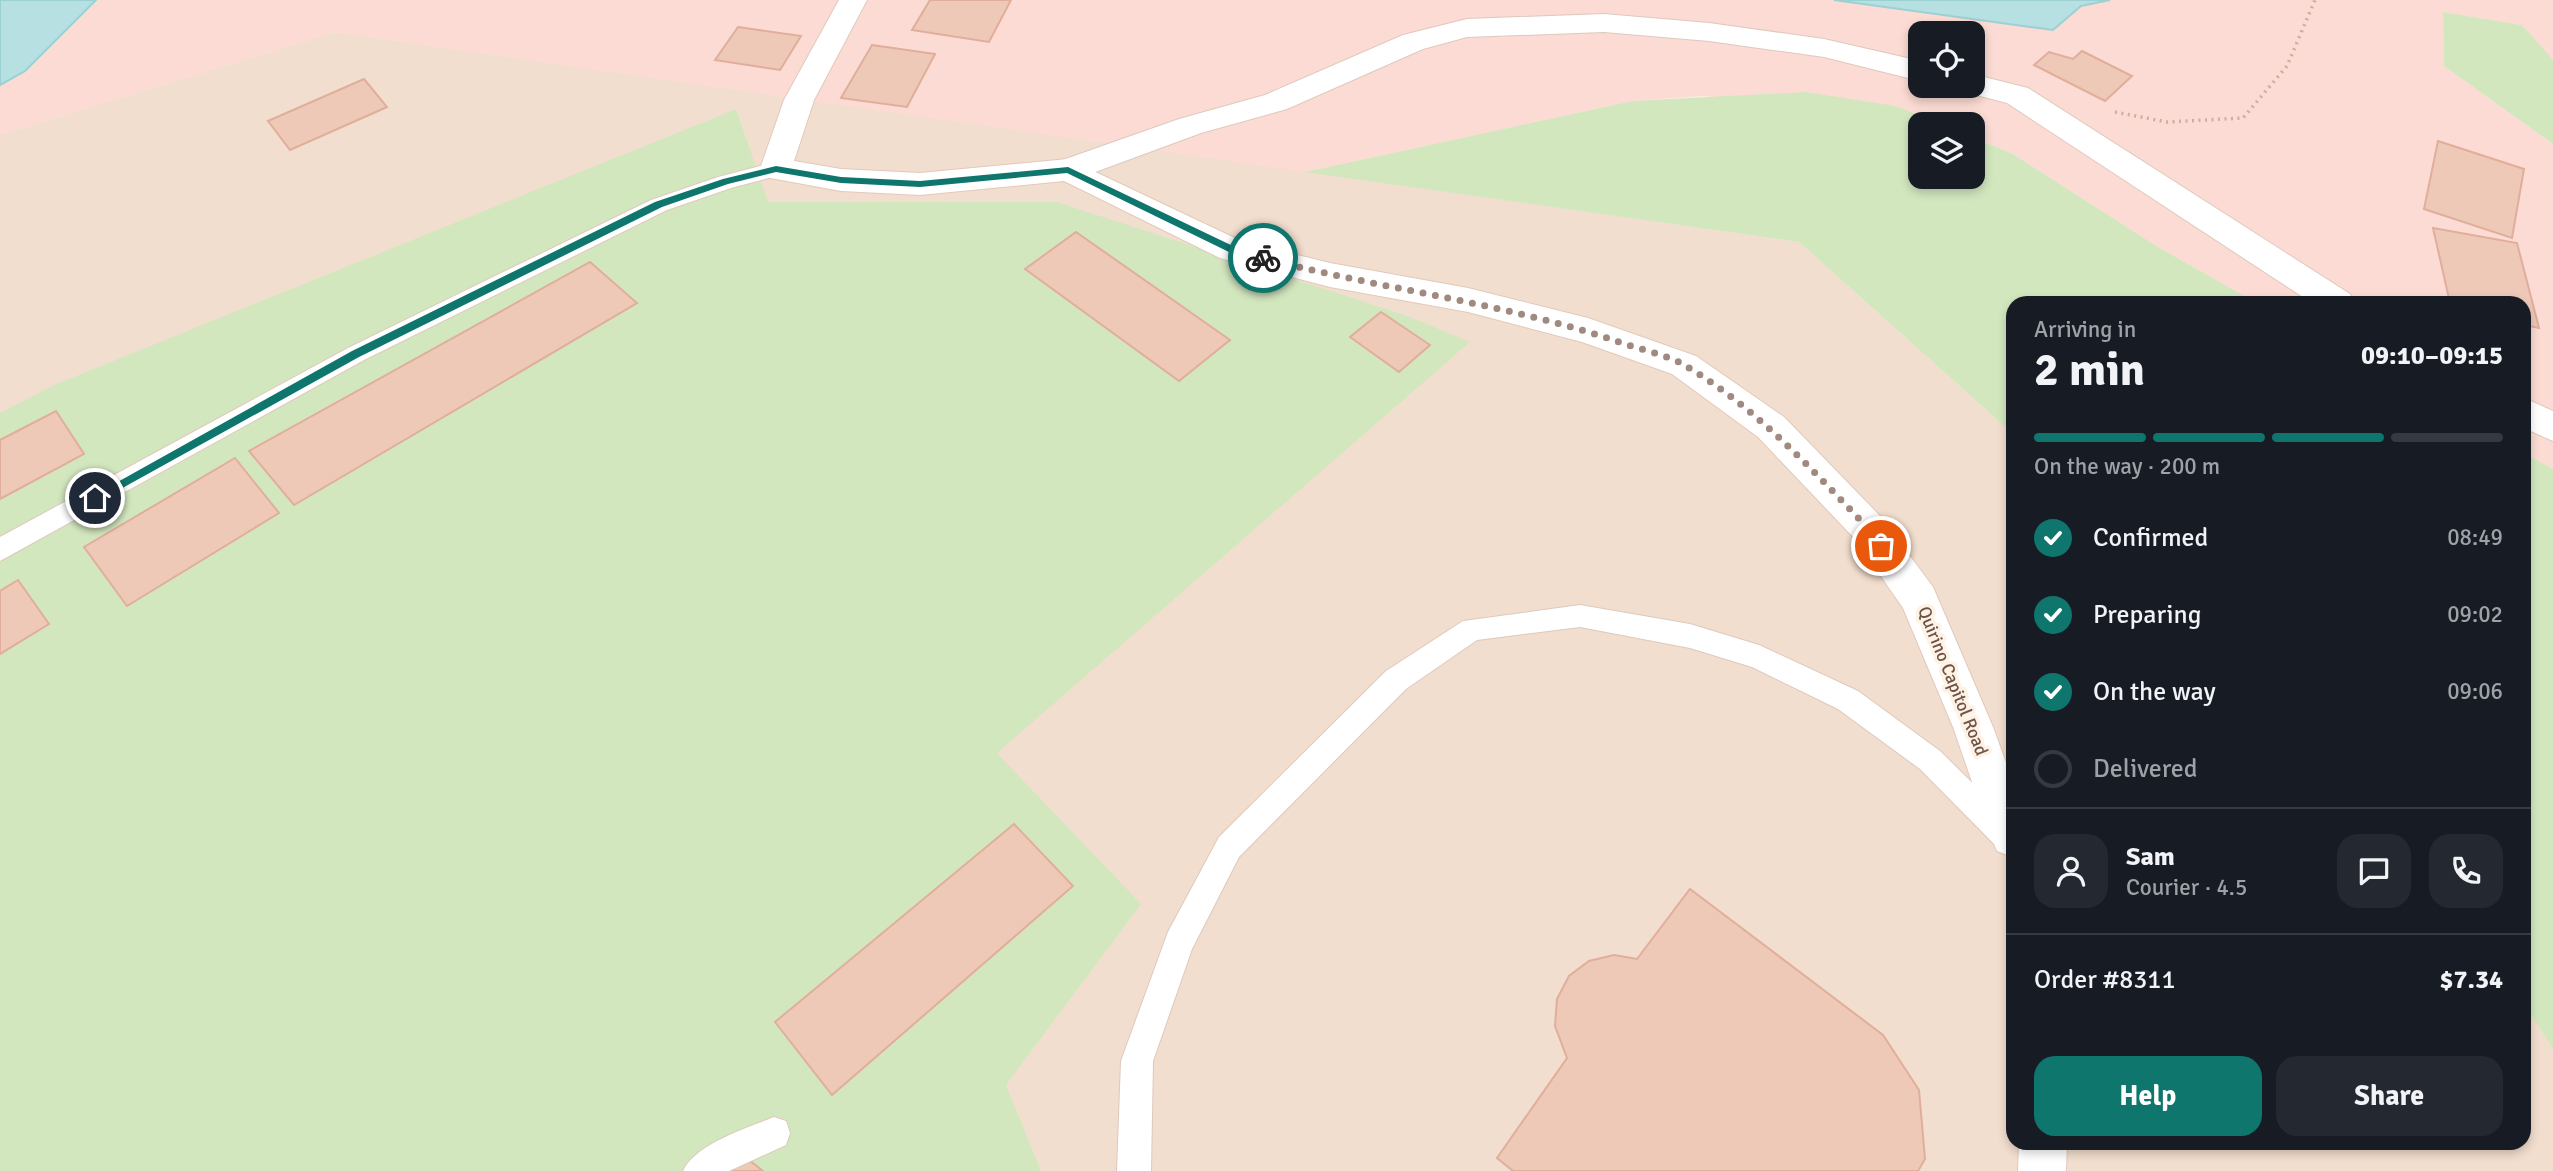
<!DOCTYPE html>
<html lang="en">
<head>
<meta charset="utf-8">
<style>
	body { margin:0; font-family:Signika,sans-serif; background:#242831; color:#f1f3f6; height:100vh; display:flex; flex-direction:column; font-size:26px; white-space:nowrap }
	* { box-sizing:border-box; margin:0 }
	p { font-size:23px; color:#9ea1a6 }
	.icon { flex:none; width:38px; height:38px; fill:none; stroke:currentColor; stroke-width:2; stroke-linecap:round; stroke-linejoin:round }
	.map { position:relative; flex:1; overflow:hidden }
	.panel { position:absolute; left:2006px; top:296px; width:525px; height:854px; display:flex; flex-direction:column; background:#171b24; border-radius:21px; box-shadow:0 4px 10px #0003 }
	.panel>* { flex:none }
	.tools { position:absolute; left:1908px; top:21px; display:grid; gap:14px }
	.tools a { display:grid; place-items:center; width:77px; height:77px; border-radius:14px; background:#171b24; box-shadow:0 4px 10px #0003; font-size:35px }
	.pin { position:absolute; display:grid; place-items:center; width:60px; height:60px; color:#fff; margin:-30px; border:4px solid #fff; border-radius:50%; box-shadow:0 2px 7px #0007 }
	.courier { position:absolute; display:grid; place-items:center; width:70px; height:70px; margin:-35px; border:5px solid #0f766e; border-radius:50%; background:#fff; color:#222; box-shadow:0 2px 9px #0007 }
	.summary em { font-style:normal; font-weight:800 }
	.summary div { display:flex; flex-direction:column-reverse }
	.summary { display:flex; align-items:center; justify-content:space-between; height:119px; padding:0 28px }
	h1 { font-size:46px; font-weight:800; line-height:52px }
	.bar { display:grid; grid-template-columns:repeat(4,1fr); gap:10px 7px; align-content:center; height:84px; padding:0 28px }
	.bar i { height:9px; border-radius:5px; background:#363941 }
	.bar .selected { background:#0f766e }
	.bar p { grid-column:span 4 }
	.line { display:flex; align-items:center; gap:18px; padding:0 28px; border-top:2px solid #363941 }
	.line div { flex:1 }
	.round { display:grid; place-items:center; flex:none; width:74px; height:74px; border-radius:21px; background:#242831 }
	ol { padding:0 28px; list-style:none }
	li { display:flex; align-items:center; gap:21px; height:77px }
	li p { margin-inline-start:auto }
	li .icon { padding:7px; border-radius:50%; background:#0f766e; color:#fff; stroke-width:4 }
	li:last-child { color:#9ea1a6 }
	li i { width:38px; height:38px; border:4px solid #363941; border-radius:50% }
	.button { display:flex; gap:14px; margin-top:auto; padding:14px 28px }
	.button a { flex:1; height:80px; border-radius:21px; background:#0f766e; color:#fff; font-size:28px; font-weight:800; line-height:80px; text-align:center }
	.button a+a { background:#242831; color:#f1f3f6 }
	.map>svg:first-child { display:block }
	.residential { fill:#f2dece }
	.commercial { fill:#fbdbd3; fill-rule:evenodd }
	.green { fill:#d3e7bf }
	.water { fill:#b6e0e2; stroke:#9cd1d4; stroke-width:2 }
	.building { fill:#efc9b8; stroke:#e0ae9a; stroke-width:2 }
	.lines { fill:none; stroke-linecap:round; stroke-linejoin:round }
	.lane-casing { stroke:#dec9bc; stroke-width:2 }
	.street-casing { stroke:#dec9bc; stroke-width:2 }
	.secondary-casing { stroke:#e2c9bb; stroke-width:2 }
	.path { stroke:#d3ac9c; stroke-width:3.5; stroke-dasharray:2 4.5; stroke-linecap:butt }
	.lane { fill:#fff; fill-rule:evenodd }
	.street { fill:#fff; fill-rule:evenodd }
	.secondary { fill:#fff; fill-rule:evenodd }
	.route { fill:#0f766e }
	.done { stroke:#a0897e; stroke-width:7; stroke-dasharray:0 12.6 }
	.labels { text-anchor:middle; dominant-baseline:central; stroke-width:7; stroke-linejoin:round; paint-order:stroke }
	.street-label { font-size:18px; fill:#6f5349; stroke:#fef2e5 }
</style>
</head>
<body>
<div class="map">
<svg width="2553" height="1171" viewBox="0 0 2553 1171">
	<rect width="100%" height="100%" fill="#fbeddf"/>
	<!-- residential -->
	<polygon class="residential" points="335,32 1799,242 2012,433 2012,1143 2524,1143 2524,1004 2553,1049 2553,1171 0,1171 0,135"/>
	<!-- commercial -->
	<path class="commercial" d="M96 0H2553V60L2522 25 2443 12 2444 66 2553 144V469L2524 453V303H2257L2158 247 2013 154 1972 137V124H1941L1896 106 1701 96 1632 101 1305 172 335 32 0 135V85L25 71ZM1920 33H1972V86H1920Z"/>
	<!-- green -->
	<g class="green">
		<polygon points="2443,12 2522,25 2549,55 2553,60 2553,144 2444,66"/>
		<polygon points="1805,92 1896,106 1941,124 1920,124 1920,177 1972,177 1972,137 2013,154 2158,247 2257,303 2012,303 2012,433 1799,242 1305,172 1632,101"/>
		<polygon points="736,109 768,202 1057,202 1405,315 1470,342 997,753 1141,904 1006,1085 1041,1171 0,1171 0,413 54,385"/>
		<polygon points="2524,453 2553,469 2553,1049 2524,1004"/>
	</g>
	<!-- water -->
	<g class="water">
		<polygon points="0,0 96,0 25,71 0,85"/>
		<polygon points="1834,0 2110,0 2081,6 2053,30"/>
	</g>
	<!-- building -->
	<g class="building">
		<polygon points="930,0 1011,0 989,42 912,30"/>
		<polygon points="738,27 801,36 780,70 715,60"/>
		<polygon points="872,45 935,54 907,107 841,98"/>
		<polygon points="2082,51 2132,76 2105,101 2034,65 2049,52 2073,59"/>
		<polygon points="364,79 387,107 290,150 268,121"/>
		<polygon points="2438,141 2524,169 2512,238 2424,209"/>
		<polygon points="2433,228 2517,243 2539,328 2524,325 2524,303 2450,303"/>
		<polygon points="1076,232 1230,340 1179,381 1025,269"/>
		<polygon points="590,262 637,303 294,505 249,451"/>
		<polygon points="1381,312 1430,345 1399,372 1350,337"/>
		<polygon points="56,411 84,454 0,499 0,440"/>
		<polygon points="235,458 279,513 127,606 84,547"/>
		<polygon points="18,580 49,624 0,654 0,591"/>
		<polygon points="1014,824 1073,886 832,1095 775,1022"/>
		<polygon points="1690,889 1883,1035 1919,1090 1925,1159 1918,1171 1513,1171 1497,1158 1567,1058 1555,1026 1557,999 1569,976 1589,961 1614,955 1637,959"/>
		<polygon points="744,1156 763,1171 731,1171"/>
	</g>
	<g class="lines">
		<defs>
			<g id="lane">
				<polygon points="776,162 784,164 787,169 784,174 731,188 667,210 364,360 0,561 0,537 348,348 651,200 718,177"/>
				<polygon points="1580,605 1690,624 1759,645 1858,691 1940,751 2012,822 2012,856 2002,852 1920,769 1838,709 1752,667 1690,648 1580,627 1477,640 1406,689 1239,857 1192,949 1153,1061 1151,1171 1117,1171 1121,1061 1168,932 1219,837 1386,671 1463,621"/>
				<path d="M774 1117 786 1121 790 1133 786 1145 729 1171H683C695 1144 747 1128 774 1117Z"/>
			</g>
			<g id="street">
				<polygon points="1604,14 1709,23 1824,39 1920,61 1920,81 1824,57 1709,41 1604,32 1467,37 1423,49 1287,109 1201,133 1079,178 1068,181 1057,178 1052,170 1057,162 1179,119 1265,95 1403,35 1467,19"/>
				<polygon points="1972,74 2028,88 2350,294 2355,303 2312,303 2007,103 1961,91 1958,86 1972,86"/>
				<polygon points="2524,398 2553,411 2553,441 2524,428"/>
			</g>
			<g id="secondary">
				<polygon points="839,0 867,0 814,100 794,161 841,169 920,173 1068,159 1241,241 1330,263 1468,288 1588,318 1696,356 1784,417 1881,517 1933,587 1993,727 2012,779 2012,857 1997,851 1991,837 1953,727 1903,608 1855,539 1758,437 1672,374 1582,342 1468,312 1330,287 1220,258 1064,181 920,195 841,191 765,177 760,169 784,100"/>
				<polygon points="2019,1143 2067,1143 2066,1171 2018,1171"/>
			</g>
		</defs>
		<!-- lane casing -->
		<use href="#lane" class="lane-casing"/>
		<!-- street casing -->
		<use href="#street" class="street-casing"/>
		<!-- secondary casing -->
		<use href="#secondary" class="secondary-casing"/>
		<!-- path -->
		<polyline class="path" points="2115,112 2167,122 2243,118 2287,66 2315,0"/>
		<!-- lane -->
		<use href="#lane" class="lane"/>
		<!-- street -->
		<use href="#street" class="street"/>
		<!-- secondary -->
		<use href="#secondary" class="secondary"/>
	</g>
	<!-- route -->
	<polygon class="route" points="776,166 841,177 920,181 1068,167 1235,247 1268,258 1263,261 1229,252 1067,173 920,187 841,183 776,172 728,184 662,207 359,357 99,501 95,502 89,498 352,351 655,202 723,179"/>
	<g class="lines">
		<!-- done -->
		<path class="done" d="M1263 258C1380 289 1501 302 1616 341 1638 349 1666 354 1686 366 1758 409 1811 469 1868 528L1881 546"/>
	</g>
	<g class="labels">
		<!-- street labels -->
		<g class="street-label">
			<text transform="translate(1953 681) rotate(68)">Quirino Capitol Road</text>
		</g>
	</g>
</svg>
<div class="tools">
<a><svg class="icon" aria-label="locate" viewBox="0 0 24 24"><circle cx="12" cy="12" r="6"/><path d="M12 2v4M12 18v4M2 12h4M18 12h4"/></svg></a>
<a><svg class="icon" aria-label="layers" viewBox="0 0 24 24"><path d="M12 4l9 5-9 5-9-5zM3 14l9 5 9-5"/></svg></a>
</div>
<div class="pin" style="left:1881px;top:546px;background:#ea580c"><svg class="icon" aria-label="bag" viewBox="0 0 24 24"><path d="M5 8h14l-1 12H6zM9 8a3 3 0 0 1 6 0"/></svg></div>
<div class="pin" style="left:95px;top:498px;background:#1f2937"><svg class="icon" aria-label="home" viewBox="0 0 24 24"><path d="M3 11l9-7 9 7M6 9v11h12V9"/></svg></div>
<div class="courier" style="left:1263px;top:258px"><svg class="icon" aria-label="bike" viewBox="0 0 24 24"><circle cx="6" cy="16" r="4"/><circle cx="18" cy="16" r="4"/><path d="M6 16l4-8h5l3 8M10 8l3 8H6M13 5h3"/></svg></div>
<section class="panel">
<div class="summary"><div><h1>2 min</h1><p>Arriving in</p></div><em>09:10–09:15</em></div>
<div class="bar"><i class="selected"></i><i class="selected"></i><i class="selected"></i><i></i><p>On the way · 200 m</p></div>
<ol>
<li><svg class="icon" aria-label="check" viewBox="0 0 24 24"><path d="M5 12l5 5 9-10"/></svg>Confirmed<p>08:49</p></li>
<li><svg class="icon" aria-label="check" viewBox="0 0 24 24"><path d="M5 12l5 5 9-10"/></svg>Preparing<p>09:02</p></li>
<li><svg class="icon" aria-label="check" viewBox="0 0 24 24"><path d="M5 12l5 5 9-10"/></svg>On the way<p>09:06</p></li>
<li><i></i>Delivered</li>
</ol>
<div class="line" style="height:126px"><a class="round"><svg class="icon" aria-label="person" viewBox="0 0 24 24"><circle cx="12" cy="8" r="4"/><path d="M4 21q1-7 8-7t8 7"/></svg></a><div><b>Sam</b><p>Courier · 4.5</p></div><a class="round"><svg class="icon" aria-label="chat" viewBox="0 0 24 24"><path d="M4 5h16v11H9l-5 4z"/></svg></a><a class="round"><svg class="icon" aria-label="phone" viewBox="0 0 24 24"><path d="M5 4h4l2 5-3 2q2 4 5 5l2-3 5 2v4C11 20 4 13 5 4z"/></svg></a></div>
<div class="line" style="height:91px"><div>Order #8311</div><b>$7.34</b></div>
<div class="button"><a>Help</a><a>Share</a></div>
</section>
</div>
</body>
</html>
